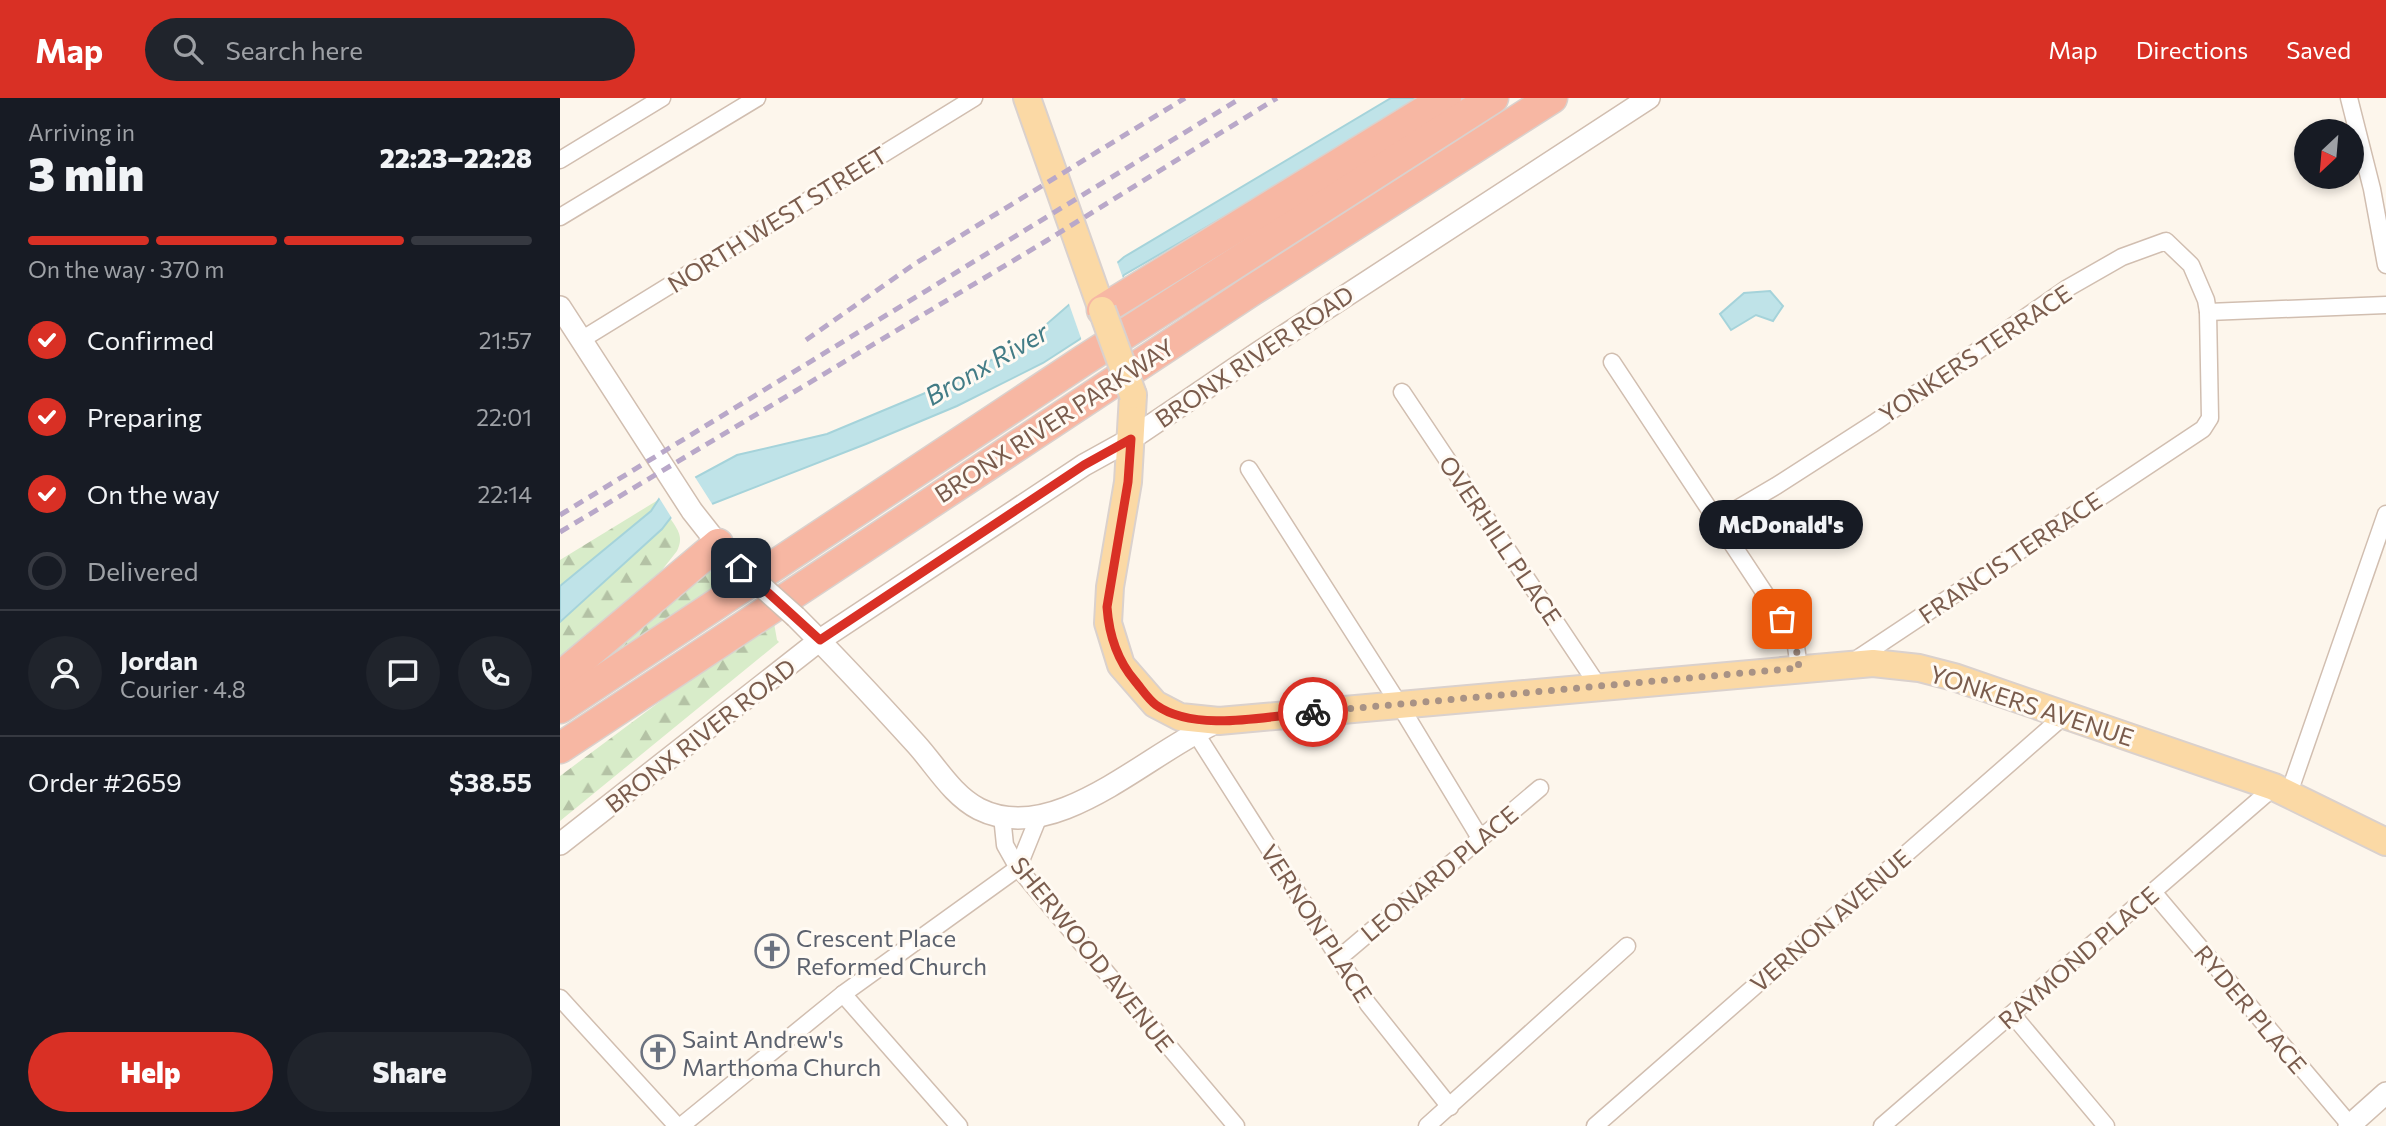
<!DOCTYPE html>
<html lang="en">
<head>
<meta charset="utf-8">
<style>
	body { margin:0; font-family:Commissioner,sans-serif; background:#20242c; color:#f1f3f6; height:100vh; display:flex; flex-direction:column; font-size:26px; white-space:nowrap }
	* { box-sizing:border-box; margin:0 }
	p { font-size:23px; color:#9ea1a6 }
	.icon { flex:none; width:38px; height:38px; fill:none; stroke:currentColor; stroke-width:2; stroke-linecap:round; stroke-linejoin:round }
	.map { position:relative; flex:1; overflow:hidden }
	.panel { display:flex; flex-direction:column; background:#171b24; width:560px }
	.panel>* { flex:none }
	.needle { width:46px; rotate:206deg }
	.controls { position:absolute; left:1734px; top:21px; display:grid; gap:14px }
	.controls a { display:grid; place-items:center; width:70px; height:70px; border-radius:50%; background:#171b24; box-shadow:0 4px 10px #0003; font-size:35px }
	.pin { position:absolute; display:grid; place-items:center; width:60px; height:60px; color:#fff; margin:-30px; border-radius:14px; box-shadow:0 4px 10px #0006 }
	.courier { position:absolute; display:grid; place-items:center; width:70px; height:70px; margin:-35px; border:5px solid #d93025; border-radius:50%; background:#fff; color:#222; box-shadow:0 2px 9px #0007 }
	.bubble { position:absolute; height:49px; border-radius:24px; background:#171b24; box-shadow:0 4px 10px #0003; font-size:23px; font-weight:800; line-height:49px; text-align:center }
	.headline em { font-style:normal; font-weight:800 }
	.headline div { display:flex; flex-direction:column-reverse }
	.headline { display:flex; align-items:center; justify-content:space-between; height:119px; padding:0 28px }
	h1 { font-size:46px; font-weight:800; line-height:52px }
	.bar { display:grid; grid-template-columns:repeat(4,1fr); gap:10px 7px; align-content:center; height:84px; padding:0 28px }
	.bar i { height:9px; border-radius:5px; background:#363941 }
	.bar .current { background:#d93025 }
	.bar p { grid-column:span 4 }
	.line { display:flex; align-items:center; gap:18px; padding:0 28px; border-top:2px solid #363941 }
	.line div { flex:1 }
	.round { display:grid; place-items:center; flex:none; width:74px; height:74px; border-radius:37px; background:#20242c }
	ol { padding:0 28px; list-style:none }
	li { display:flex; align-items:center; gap:21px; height:77px }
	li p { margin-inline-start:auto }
	li .icon { padding:7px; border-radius:50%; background:#d93025; color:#fff; stroke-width:4 }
	li:last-child { color:#9ea1a6 }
	li i { width:38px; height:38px; border:4px solid #363941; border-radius:50% }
	.primary-button { display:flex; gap:14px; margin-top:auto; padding:14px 28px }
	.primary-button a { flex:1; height:80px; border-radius:42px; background:#d93025; color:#fff; font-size:28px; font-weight:800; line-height:80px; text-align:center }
	.primary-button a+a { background:#20242c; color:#f1f3f6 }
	header { display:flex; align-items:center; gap:42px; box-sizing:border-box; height:98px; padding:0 35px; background:#d93025; color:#fff }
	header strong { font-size:33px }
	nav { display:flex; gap:38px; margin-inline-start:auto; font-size:24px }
	.search { width:490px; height:63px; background:#20242c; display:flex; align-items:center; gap:18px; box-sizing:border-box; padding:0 24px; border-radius:38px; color:#9ea1a6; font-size:26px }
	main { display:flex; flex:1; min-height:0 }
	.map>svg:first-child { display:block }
	.forest { fill:url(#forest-firs) }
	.water { fill:#bfe3e8; stroke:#a5d3da; stroke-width:2 }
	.pier { fill:#fdf6ec }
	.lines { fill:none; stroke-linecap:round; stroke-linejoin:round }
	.minor-casing { stroke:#d1beb0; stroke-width:19 }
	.tertiary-casing { stroke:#d1beb0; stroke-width:24 }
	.primary-casing { stroke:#dad1cd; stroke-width:30 }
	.motorway-casing { stroke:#dad1cd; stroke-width:33 }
	.minor { stroke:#fff; stroke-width:16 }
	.tertiary { stroke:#fff; stroke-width:21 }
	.primary { stroke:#fbd9a5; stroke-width:26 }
	.motorway { stroke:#f7b7a3; stroke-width:30 }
	.rail { stroke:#b9a8c9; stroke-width:5; stroke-dasharray:10 7; stroke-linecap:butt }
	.tertiary-bridge-casing { stroke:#d1beb0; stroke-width:24; stroke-linecap:butt }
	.primary-bridge-casing { stroke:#dad1cd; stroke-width:30; stroke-linecap:butt }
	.tertiary-bridge { stroke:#fff; stroke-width:21 }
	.primary-bridge { stroke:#fbd9a5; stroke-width:26 }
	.done { stroke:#a89285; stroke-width:7; stroke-dasharray:0 12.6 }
	.route { stroke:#d93025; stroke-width:9 }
	.labels { text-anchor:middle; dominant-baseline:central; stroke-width:6; stroke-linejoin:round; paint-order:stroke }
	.street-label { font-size:24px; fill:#7a5c4d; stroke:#fffaf3 }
	.worship-label { font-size:24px; fill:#5b616d; stroke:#fffaf3; text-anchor:start }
	.water-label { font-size:26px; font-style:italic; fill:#437c86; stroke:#fffaf3 }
</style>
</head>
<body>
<header>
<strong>Map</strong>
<div class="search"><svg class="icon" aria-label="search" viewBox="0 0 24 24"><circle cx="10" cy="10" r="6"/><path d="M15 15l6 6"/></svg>Search here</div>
<nav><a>Map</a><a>Directions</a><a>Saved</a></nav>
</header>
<main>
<section class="panel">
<div class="headline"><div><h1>3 min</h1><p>Arriving in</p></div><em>22:23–22:28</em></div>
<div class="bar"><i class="current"></i><i class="current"></i><i class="current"></i><i></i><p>On the way · 370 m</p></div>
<ol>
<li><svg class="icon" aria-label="check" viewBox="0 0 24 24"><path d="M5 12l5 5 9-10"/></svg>Confirmed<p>21:57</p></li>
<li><svg class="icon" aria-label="check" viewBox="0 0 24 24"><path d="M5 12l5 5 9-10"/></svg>Preparing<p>22:01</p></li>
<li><svg class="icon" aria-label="check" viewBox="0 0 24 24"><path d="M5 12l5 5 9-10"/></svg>On the way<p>22:14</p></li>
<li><i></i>Delivered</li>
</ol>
<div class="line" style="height:126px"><a class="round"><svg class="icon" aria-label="person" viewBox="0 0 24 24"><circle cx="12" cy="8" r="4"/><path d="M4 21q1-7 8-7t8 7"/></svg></a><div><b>Jordan</b><p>Courier · 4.8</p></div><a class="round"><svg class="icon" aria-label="chat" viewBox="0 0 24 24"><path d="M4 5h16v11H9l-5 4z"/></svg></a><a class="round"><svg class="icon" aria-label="phone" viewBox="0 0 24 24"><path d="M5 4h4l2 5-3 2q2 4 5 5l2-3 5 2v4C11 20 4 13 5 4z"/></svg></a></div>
<div class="line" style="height:91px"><div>Order #2659</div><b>$38.55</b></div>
<div class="primary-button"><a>Help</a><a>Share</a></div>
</section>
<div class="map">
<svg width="1826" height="1028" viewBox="0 0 1826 1028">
	<defs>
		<pattern id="forest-firs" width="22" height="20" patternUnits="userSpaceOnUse" patternTransform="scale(1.75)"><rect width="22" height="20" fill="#d8ecc9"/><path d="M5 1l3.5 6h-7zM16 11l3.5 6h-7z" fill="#b4c2a5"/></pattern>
	</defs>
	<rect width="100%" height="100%" fill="#fdf6ec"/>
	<!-- forest -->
	<g class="forest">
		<polygon points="98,402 91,413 0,488 0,462"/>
		<path d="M110 420C118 432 124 439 117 453L87 491 0 566V524L102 431Z"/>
		<polygon points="150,474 157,476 164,483 46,561 43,557 139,475"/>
		<polygon points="214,525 217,542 219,544 0,723 0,678 106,599"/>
	</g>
	<!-- water -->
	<g class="water">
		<polygon points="831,0 862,0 771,57 564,177 520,241 483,265 397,308 306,346 152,406 116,413 102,431 0,524 0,488 91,413 101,398 177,357 267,336 370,293 465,245 564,159"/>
		<polygon points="1210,193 1223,208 1213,223 1196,217 1171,232 1160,216 1184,195"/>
	</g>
	<!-- pier -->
	<g class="pier">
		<polygon points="556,161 564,183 522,243 508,203"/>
		<polygon points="133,376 154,409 118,416 113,422 98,398"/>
	</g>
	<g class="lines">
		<defs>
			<g id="minor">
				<polyline points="1789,0 1812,91 1826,167"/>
				<polyline points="0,62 102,0"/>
				<polyline points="0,119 197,0"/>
				<polyline points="1648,214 1826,207"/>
				<polyline points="21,242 414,0"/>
				<polyline points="1052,264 1235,541 1239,570"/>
				<polyline points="842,294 1039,589"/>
				<polyline points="689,371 839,606 920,740"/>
				<polyline points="1158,422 1216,388 1314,325 1506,191 1562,159 1606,143 1631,167 1646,202 1648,214 1650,320 1643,331 1294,563"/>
				<polyline points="635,634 808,906 890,1009"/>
				<polyline points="1729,695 1826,416"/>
				<polyline points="442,718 445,747 458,770 676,1028"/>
				<polyline points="1593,794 1790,1027"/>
				<polyline points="778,861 980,690"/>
				<polyline points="283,896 399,1028"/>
				<polyline points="0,900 117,1028"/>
				<polyline points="1452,916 1546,1028"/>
				<polyline points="121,1028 283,896 458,770 479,718"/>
				<polyline points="867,1028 1067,848"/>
				<polyline points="1035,1028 1506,616"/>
				<polyline points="1322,1028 1714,689"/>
			</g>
			<g id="tertiary">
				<polyline points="0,209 132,413 158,446 181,470"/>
				<path d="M236 519C277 560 317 603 356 646 376 668 392 697 419 711 447 725 478 721 506 710 561 688 606 648 659 623"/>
				<polyline points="0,746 260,542 524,367 571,341 698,255 1089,0"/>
				<polyline points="1789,1028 1826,995"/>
			</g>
			<g id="primary">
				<polyline points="467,0 542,212"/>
				<polyline points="573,297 568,384 550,489 548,525 561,567 595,606 620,619 659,623 1313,565 1359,570 1394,579 1714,689 1826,744"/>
			</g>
			<g id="motorway">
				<polyline points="542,212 886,0"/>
				<polyline points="0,579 158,446"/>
				<polyline points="0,610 524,262 933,0"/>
				<polyline points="0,650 691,193 992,0"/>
			</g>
		</defs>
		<!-- minor casing -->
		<use href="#minor" class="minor-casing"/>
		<!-- tertiary casing -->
		<use href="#tertiary" class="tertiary-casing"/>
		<!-- primary casing -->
		<use href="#primary" class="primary-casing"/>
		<!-- motorway casing -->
		<use href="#motorway" class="motorway-casing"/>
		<!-- minor -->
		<use href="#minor" class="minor"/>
		<!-- tertiary -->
		<use href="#tertiary" class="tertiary"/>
		<!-- primary -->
		<use href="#primary" class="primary"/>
		<!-- motorway -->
		<use href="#motorway" class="motorway"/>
		<!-- rail -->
		<g class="rail">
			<polyline points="246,242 353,167 625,0"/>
			<polyline points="0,417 681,0"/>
			<polyline points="0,434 486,143 717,0"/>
		</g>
		<defs>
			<polyline id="tertiary-bridge" points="181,470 236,519"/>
			<polyline id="primary-bridge" points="542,212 573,297"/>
		</defs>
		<!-- tertiary-bridge casing -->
		<use href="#tertiary-bridge" class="tertiary-bridge-casing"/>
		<!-- primary-bridge casing -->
		<use href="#primary-bridge" class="primary-bridge-casing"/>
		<!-- tertiary-bridge -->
		<use href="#tertiary-bridge" class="tertiary-bridge"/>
		<!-- primary-bridge -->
		<use href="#primary-bridge" class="primary-bridge"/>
	</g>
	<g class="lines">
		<!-- done -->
		<polyline class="done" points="753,614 1239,570 1235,541 1222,521"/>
		<!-- route -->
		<path class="route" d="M181 470 260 542 524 367 571 341 568 384 547 509C549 537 557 562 575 583 581 590 588 601 596 607 635 635 708 618 753 614"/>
	</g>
	<!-- icons -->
	<defs>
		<symbol id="church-ring" viewBox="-11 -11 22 22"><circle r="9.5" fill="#fffaf3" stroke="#6b7280" stroke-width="1.5"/><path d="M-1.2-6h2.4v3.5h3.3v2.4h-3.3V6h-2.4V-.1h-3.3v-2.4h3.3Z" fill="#6b7280"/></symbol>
	</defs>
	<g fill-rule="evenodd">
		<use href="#church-ring" x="193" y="834" width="38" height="38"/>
		<use href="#church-ring" x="79" y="935" width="38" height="38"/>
	</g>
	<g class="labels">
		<!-- street labels -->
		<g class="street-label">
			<text transform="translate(217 121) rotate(-32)">NORTH WEST STREET</text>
			<text transform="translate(1415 255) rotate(-34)">YONKERS TERRACE</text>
			<text transform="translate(694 258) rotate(-34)">BRONX RIVER ROAD</text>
			<text transform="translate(494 322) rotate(-33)">BRONX RIVER PARKWAY</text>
			<text transform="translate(941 442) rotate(56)">OVERHILL PLACE</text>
			<text transform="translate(1450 459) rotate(-34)">FRANCIS TERRACE</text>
			<text transform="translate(1472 607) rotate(18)">YONKERS AVENUE</text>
			<text transform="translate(140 637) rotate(-38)">BRONX RIVER ROAD</text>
			<text transform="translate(879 775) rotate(-40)">LEONARD PLACE</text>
			<text transform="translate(1270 822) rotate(-41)">VERNON AVENUE</text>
			<text transform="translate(757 825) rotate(57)">VERNON PLACE</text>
			<text transform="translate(533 856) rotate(51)">SHERWOOD AVENUE</text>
			<text transform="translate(1518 859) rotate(-41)">RAYMOND PLACE</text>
			<text transform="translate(1691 911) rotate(50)">RYDER PLACE</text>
		</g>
		<!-- worship labels -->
		<g class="worship-label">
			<text x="236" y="839">Crescent Place<tspan x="236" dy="28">Reformed Church</tspan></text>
			<text x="122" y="940">Saint Andrew's<tspan x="122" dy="28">Marthoma Church</tspan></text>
		</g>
		<!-- water labels -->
		<g class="water-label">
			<text transform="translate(426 265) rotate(-30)">Bronx River</text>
		</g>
	</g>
</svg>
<div class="controls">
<a><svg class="needle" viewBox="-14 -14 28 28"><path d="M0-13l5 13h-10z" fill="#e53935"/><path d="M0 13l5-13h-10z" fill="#9ea1a6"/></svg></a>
</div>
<div class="pin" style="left:1222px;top:521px;background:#ea580c"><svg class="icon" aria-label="bag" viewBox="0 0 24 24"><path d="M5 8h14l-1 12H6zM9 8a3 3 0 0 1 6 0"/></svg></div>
<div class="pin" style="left:181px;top:470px;background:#1f2937"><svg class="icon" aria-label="home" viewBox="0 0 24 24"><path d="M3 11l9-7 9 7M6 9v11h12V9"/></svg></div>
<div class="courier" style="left:753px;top:614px"><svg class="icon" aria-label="bike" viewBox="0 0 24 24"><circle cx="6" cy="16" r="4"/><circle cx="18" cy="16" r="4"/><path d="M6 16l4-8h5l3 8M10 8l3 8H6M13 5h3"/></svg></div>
<div class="bubble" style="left:1139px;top:402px;width:164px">McDonald's</div>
</div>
</main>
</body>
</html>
